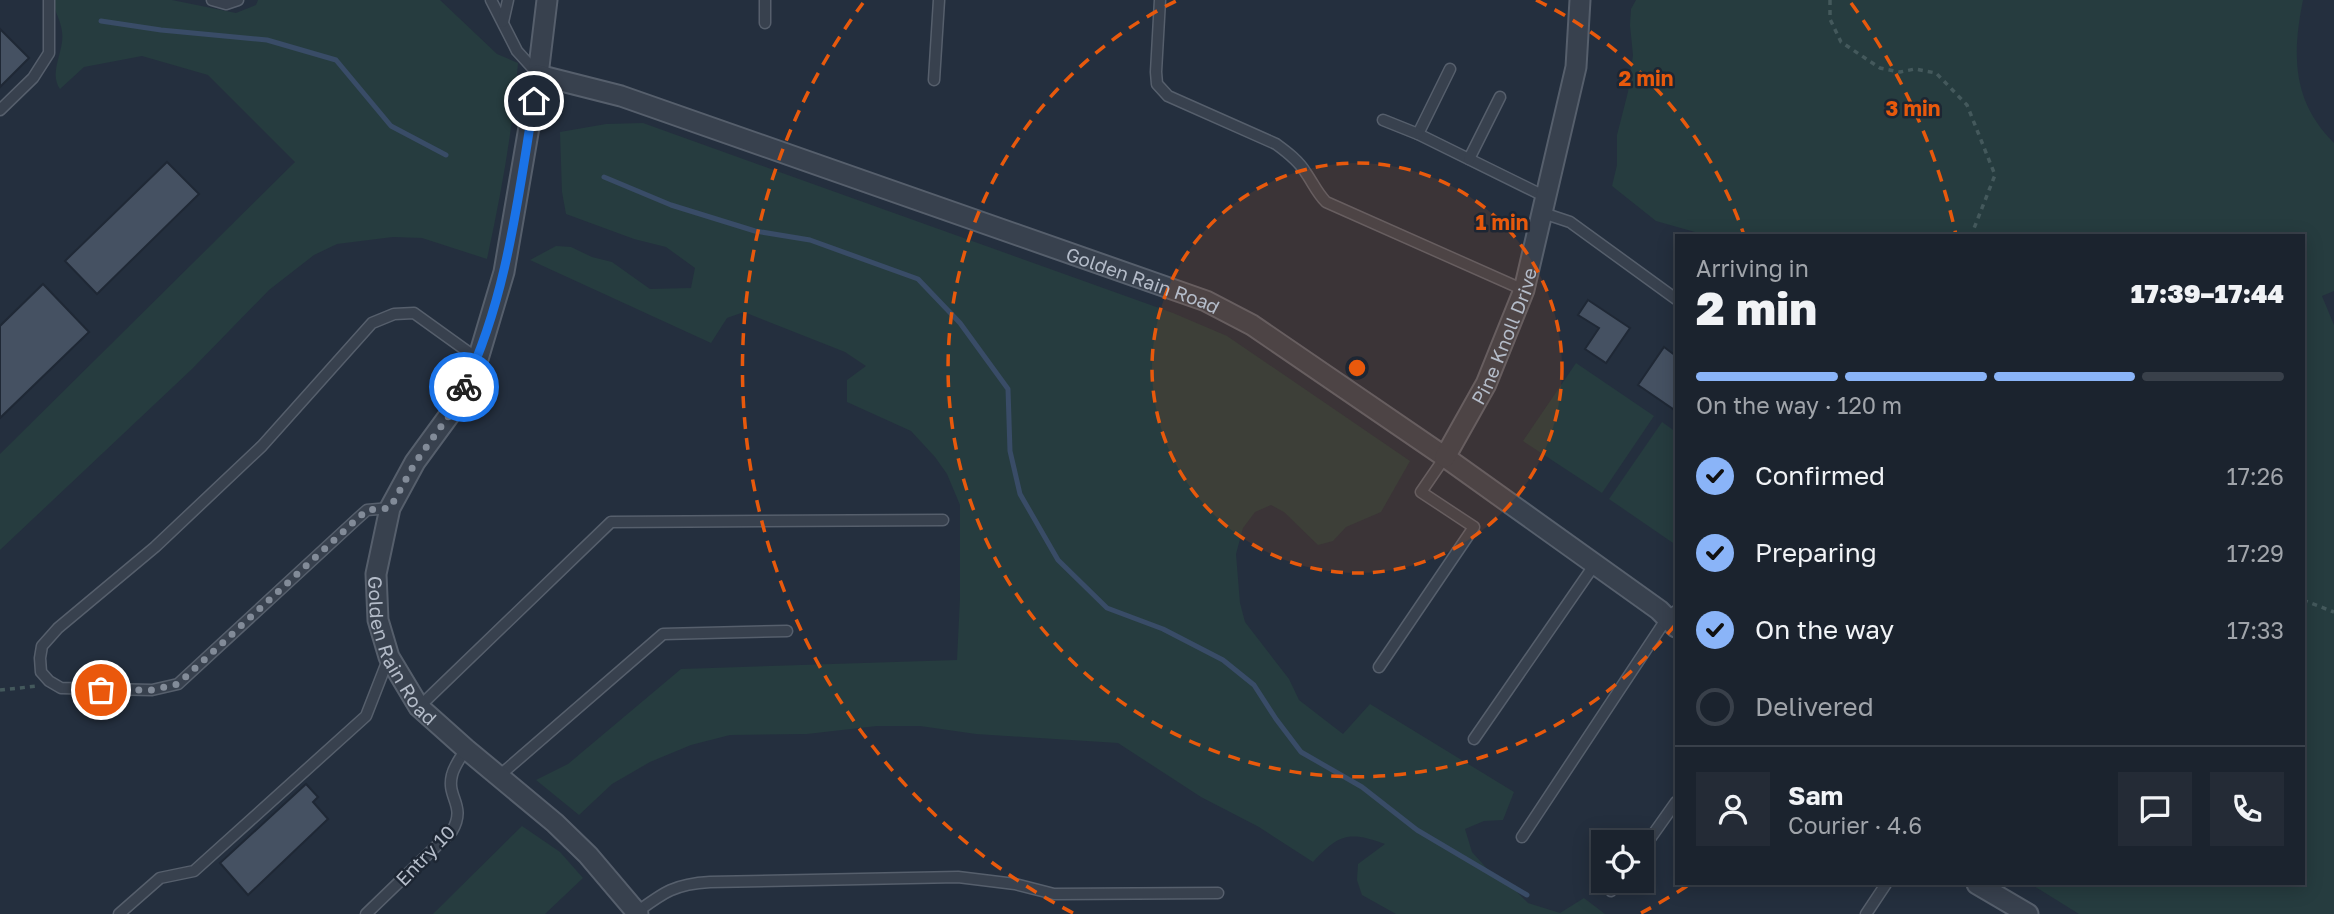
<!DOCTYPE html>
<html lang="en">
<head>
<meta charset="utf-8">
<style>
	body { margin:0; font-family:"Golos Text",sans-serif; background:#242b36; color:#f1f3f6; height:100vh; display:flex; flex-direction:column; font-size:26px; white-space:nowrap }
	* { box-sizing:border-box; margin:0 }
	p { font-size:23px; color:#a0a4aa }
	.icon { flex:none; width:38px; height:38px; fill:none; stroke:currentColor; stroke-width:2; stroke-linecap:round; stroke-linejoin:round }
	.map { position:relative; flex:1; overflow:hidden }
	.drawer { position:absolute; left:1675px; top:234px; width:630px; height:651px; display:flex; flex-direction:column; background:#1b232e; border-radius:0px; box-shadow:0 4px 18px #0003,0 0 0 2px #39404a }
	.drawer>* { flex:none }
	.fabs { position:absolute; left:1591px; top:830px; display:grid; gap:14px }
	.fabs a { display:grid; place-items:center; width:63px; height:63px; border-radius:0px; background:#1b232e; box-shadow:0 4px 18px #0003,0 0 0 2px #39404a; font-size:35px }
	.pin { position:absolute; display:grid; place-items:center; width:60px; height:60px; color:#fff; margin:-30px; border:4px solid #fff; border-radius:50%; box-shadow:0 2px 7px #0007 }
	.courier { position:absolute; display:grid; place-items:center; width:70px; height:70px; margin:-35px; border:5px solid #1a73e8; border-radius:50%; background:#fff; color:#222; box-shadow:0 2px 9px #0007 }
	.headline em { font-style:normal; font-weight:800 }
	.headline div { display:flex; flex-direction:column-reverse }
	.headline { display:flex; align-items:center; justify-content:space-between; height:119px; padding:0 21px }
	h1 { font-size:46px; font-weight:800; line-height:52px }
	.bar { display:grid; grid-template-columns:repeat(4,1fr); gap:10px 7px; align-content:center; height:84px; padding:0 21px }
	.bar i { height:9px; border-radius:5px; background:#39404a }
	.bar .active { background:#8ab4f8 }
	.bar p { grid-column:span 4 }
	.line { display:flex; align-items:center; gap:18px; padding:0 21px; border-top:2px solid #39404a }
	.line div { flex:1 }
	.round { display:grid; place-items:center; flex:none; width:74px; height:74px; border-radius:0px; background:#242b36 }
	ol { padding:0 21px; list-style:none }
	li { display:flex; align-items:center; gap:21px; height:77px }
	li p { margin-inline-start:auto }
	li .icon { padding:7px; border-radius:50%; background:#8ab4f8; color:#111; stroke-width:4 }
	li:last-child { color:#a0a4aa }
	li i { width:38px; height:38px; border:4px solid #39404a; border-radius:50% }
	.map>svg:first-child { display:block }
	.green { fill:#263c3f }
	.lines { fill:none; stroke-linecap:round; stroke-linejoin:round }
	.stream { stroke:#394c67; stroke-width:5 }
	.building { fill:#455162; stroke:#1f2835; stroke-width:2 }
	.service-casing { stroke:#565f6c; stroke-width:13 }
	.minor-casing { stroke:#565f6c; stroke-width:23 }
	.path { stroke:#44595c; stroke-width:3.5; stroke-dasharray:5 5; stroke-linecap:butt }
	.service { stroke:#38414e; stroke-width:10 }
	.minor { stroke:#38414e; stroke-width:19 }
	.done { stroke:#828b98; stroke-width:7; stroke-dasharray:0 12.6 }
	.route { stroke:#1a73e8; stroke-width:9 }
	.ring { fill:none; stroke:#e8590c; stroke-width:3.5; stroke-dasharray:12 9 }
	.labels { text-anchor:middle; dominant-baseline:central; stroke-width:5; stroke-linejoin:round; paint-order:stroke }
	.street-label { font-size:19px; fill:#b4bcc9; stroke:#1d2633 }
	.centre { fill:#e8590c; stroke:#1d2633; stroke-width:3.5 }
	.ring-label { font-size:21px; text-anchor:middle; font-weight:bold; fill:#e8590c; stroke:#1d2633; stroke-width:5; stroke-linejoin:round; paint-order:stroke }
</style>
</head>
<body>
<div class="map">
<svg width="2334" height="914" viewBox="0 0 2334 914">
	<rect width="100%" height="100%" fill="#242f3e"/>
	<!-- green -->
	<g class="green">
		<path d="M53 0H172L236 13 256 5 258 0H440L497 54 518 63C513 129 501 194 487 259L422 238 393 237 337 244 314 255 269 290 192 369 0 550V454L295 162 208 75 142 56 84 67 60 89C48 72 65 51 62 32 61 22 56 13 53 4Z"/>
		<path d="M1636 0H2303C2292 55 2292 101 2334 143V291L2322 296 2334 325V914H2079L2031 884H2303V236H1709L1656 221 1612 186 1617 165V135L1628 92 1633 55 1630 25 1631 9Z"/>
		<path d="M643 123 1173 313 1227 336 1410 461 1381 512 1346 527 1333 541 1318 545 1284 512 1271 505 1255 512 1243 528 1236 554 1240 603 1245 622 1289 679 1299 700 1343 734 1370 704 1514 792 1503 820 1484 821 1465 829 1472 852 1491 873 1513 888 1528 903 1560 913 1584 898 1605 914H1396L1362 895 1357 880 1358 864 1385 844C1349 831 1339 834 1313 862L1259 827 1201 797 1118 743 976 734 920 726H877L807 734 730 735 691 745 650 762 612 784 579 815 536 780 568 764 681 669 957 660 960 598V505L947 474 935 457 911 431 847 402V380L866 366 845 352 744 312 727 318 711 343 530 260 556 246 571 247 592 257 612 262 650 289 691 288 695 268 666 247 634 239 566 214 562 192 560 132 606 124Z"/>
		<polygon points="1576,363 1654,416 1602,493 1523,441"/>
		<polygon points="1662,422 1676,432 1676,545 1609,499"/>
		<polygon points="522,826 560,852 583,878 545,914 433,914"/>
	</g>
	<g class="lines">
		<!-- stream -->
		<g class="stream">
			<polyline points="101,21 161,30 267,40 336,60 391,126 446,155"/>
			<polyline points="604,177 671,205 755,231 810,240 918,279 960,323 1008,389 1010,451 1020,494 1058,560 1107,608 1163,629 1223,660 1254,685 1276,719 1301,752 1362,787 1417,830 1527,895"/>
		</g>
	</g>
	<!-- building -->
	<g class="building">
		<polygon points="0,29 29,58 0,87"/>
		<polygon points="167,162 199,194 97,294 65,261"/>
		<polygon points="43,284 89,332 0,418 0,326"/>
		<polygon points="1588,300 1630,328 1606,363 1585,349 1599,328 1578,315"/>
		<polygon points="1664,347 1676,356 1676,411 1638,385"/>
		<polygon points="306,784 318,797 313,802 328,819 248,895 220,863"/>
	</g>
	<g class="lines">
		<defs>
			<g id="service">
				<polyline points="212,0 226,4 238,0"/>
				<polyline points="491,0 517,51 537,73"/>
				<path d="M1160 0 1156 72 1157 84 1168 96 1276 144C1287 152 1299 161 1306 173 1313 183 1317 193 1326 202L1524 290"/>
				<polyline points="503,22 508,0"/>
				<polyline points="765,23 765,0"/>
				<polyline points="1450,69 1418,134 1546,197"/>
				<polyline points="934,80 939,0"/>
				<polyline points="0,110 33,78 49,53 49,0"/>
				<polyline points="1383,120 1418,134"/>
				<polyline points="1469,159 1500,97"/>
				<polyline points="1543,213 1570,222 1676,299"/>
				<polyline points="390,508 367,510 358,518 178,684 152,690 61,688 49,681 41,672 40,658 42,646 58,628 155,547 262,446 372,323 394,314 414,313 478,359"/>
				<polyline points="1379,667 1474,527 1421,492 1445,457"/>
				<polyline points="419,707 611,522 943,520"/>
				<polyline points="1474,739 1595,564"/>
				<polyline points="499,776 663,634 787,631"/>
				<polyline points="1522,837 1667,618 1676,611"/>
				<polyline points="1642,850 1676,802"/>
				<polyline points="1611,891 1619,880"/>
				<path d="M637 912C664 892 675 884 710 882L958 877 1015 884 1054 894 1218 893"/>
				<polyline points="119,914 160,878 194,871 366,716 389,657"/>
				<path d="M366 914 452 831C467 805 446 798 452 775 454 766 461 757 466 749"/>
				<polyline points="1866,914 1886,884"/>
			</g>
			<g id="minor">
				<path id="s1" d="M547 0 538 75 504 272 478 359 453 410 415 462 390 508 376 574 378 620 389 657 419 707 466 749 555 823 588 855 638 914"/>
				<path id="s2" d="M538 75 621 96 1206 301 1252 325 1445 457 1659 610 1676 627"/>
				<path id="s3" d="M1445 457 1486 384 1524 290 1576 67 1580 0"/>
				<polyline points="1977,884 2028,914"/>
			</g>
		</defs>
		<!-- service casing -->
		<use href="#service" class="service-casing"/>
		<!-- minor casing -->
		<use href="#minor" class="minor-casing"/>
		<!-- path -->
		<g class="path">
			<polyline points="1830,0 1830,19 1841,42 1880,68 1900,72 1915,69 1936,73 1967,105 1995,175 1971,236"/>
			<polyline points="2303,600 2334,612"/>
			<polyline points="0,690 38,686"/>
		</g>
		<!-- service -->
		<use href="#service" class="service"/>
		<!-- minor -->
		<use href="#minor" class="minor"/>
	</g>
	<g class="lines">
		<!-- done -->
		<polyline class="done" points="101,690 152,690 178,684 358,518 367,510 390,508 415,463 453,410 464,387"/>
		<!-- route -->
		<path class="route" d="M464 387C507 298 518 197 534 101"/>
	</g>
	<!-- distance rings -->
	<circle cx="1357" cy="368" r="205" fill="#e8590c" fill-opacity=".12"/>
	<g class="ring">
		<circle cx="1357" cy="368" r="205"/>
		<path d="M1675 625A409 409 0 1 1 1178 0M1536 0A409 409 0 0 1 1744 235"/>
		<path d="M1687 886A614 614 0 0 1 1641 913M1073 913A614 614 0 0 1 863 3M1851 3A614 614 0 0 1 1956 235"/>
	</g>
	<g class="labels">
		<!-- street labels -->
		<g class="street-label">
			<text stroke="none"><textPath href="#s2" startOffset="639">Golden Rain Road</textPath></text>
			<text stroke="none"><textPath href="#s3" startOffset="135">Pine Knoll Drive</textPath></text>
			<text stroke="none"><textPath href="#s1" startOffset="690">Golden Rain Road</textPath></text>
			<text transform="translate(425 855) rotate(-46)">Entry 10</text>
		</g>
	</g>
	<circle cx="1357" cy="368" r="10" class="centre"/>
	<g class="ring-label">
		<text x="1646" y="86">2 min</text>
		<text x="1913" y="116">3 min</text>
		<text x="1502" y="230">1 min</text>
	</g>
</svg>
<div class="fabs">
<a><svg class="icon" aria-label="locate" viewBox="0 0 24 24"><circle cx="12" cy="12" r="6"/><path d="M12 2v4M12 18v4M2 12h4M18 12h4"/></svg></a>
</div>
<div class="pin" style="left:101px;top:690px;background:#ea580c"><svg class="icon" aria-label="bag" viewBox="0 0 24 24"><path d="M5 8h14l-1 12H6zM9 8a3 3 0 0 1 6 0"/></svg></div>
<div class="pin" style="left:534px;top:101px;background:#1f2937"><svg class="icon" aria-label="home" viewBox="0 0 24 24"><path d="M3 11l9-7 9 7M6 9v11h12V9"/></svg></div>
<div class="courier" style="left:464px;top:387px"><svg class="icon" aria-label="bike" viewBox="0 0 24 24"><circle cx="6" cy="16" r="4"/><circle cx="18" cy="16" r="4"/><path d="M6 16l4-8h5l3 8M10 8l3 8H6M13 5h3"/></svg></div>
<section class="drawer">
<div class="headline"><div><h1>2 min</h1><p>Arriving in</p></div><em>17:39–17:44</em></div>
<div class="bar"><i class="active"></i><i class="active"></i><i class="active"></i><i></i><p>On the way · 120 m</p></div>
<ol>
<li><svg class="icon" aria-label="check" viewBox="0 0 24 24"><path d="M5 12l5 5 9-10"/></svg>Confirmed<p>17:26</p></li>
<li><svg class="icon" aria-label="check" viewBox="0 0 24 24"><path d="M5 12l5 5 9-10"/></svg>Preparing<p>17:29</p></li>
<li><svg class="icon" aria-label="check" viewBox="0 0 24 24"><path d="M5 12l5 5 9-10"/></svg>On the way<p>17:33</p></li>
<li><i></i>Delivered</li>
</ol>
<div class="line" style="height:126px"><a class="round"><svg class="icon" aria-label="person" viewBox="0 0 24 24"><circle cx="12" cy="8" r="4"/><path d="M4 21q1-7 8-7t8 7"/></svg></a><div><b>Sam</b><p>Courier · 4.6</p></div><a class="round"><svg class="icon" aria-label="chat" viewBox="0 0 24 24"><path d="M4 5h16v11H9l-5 4z"/></svg></a><a class="round"><svg class="icon" aria-label="phone" viewBox="0 0 24 24"><path d="M5 4h4l2 5-3 2q2 4 5 5l2-3 5 2v4C11 20 4 13 5 4z"/></svg></a></div>
</section>
</div>
</body>
</html>
